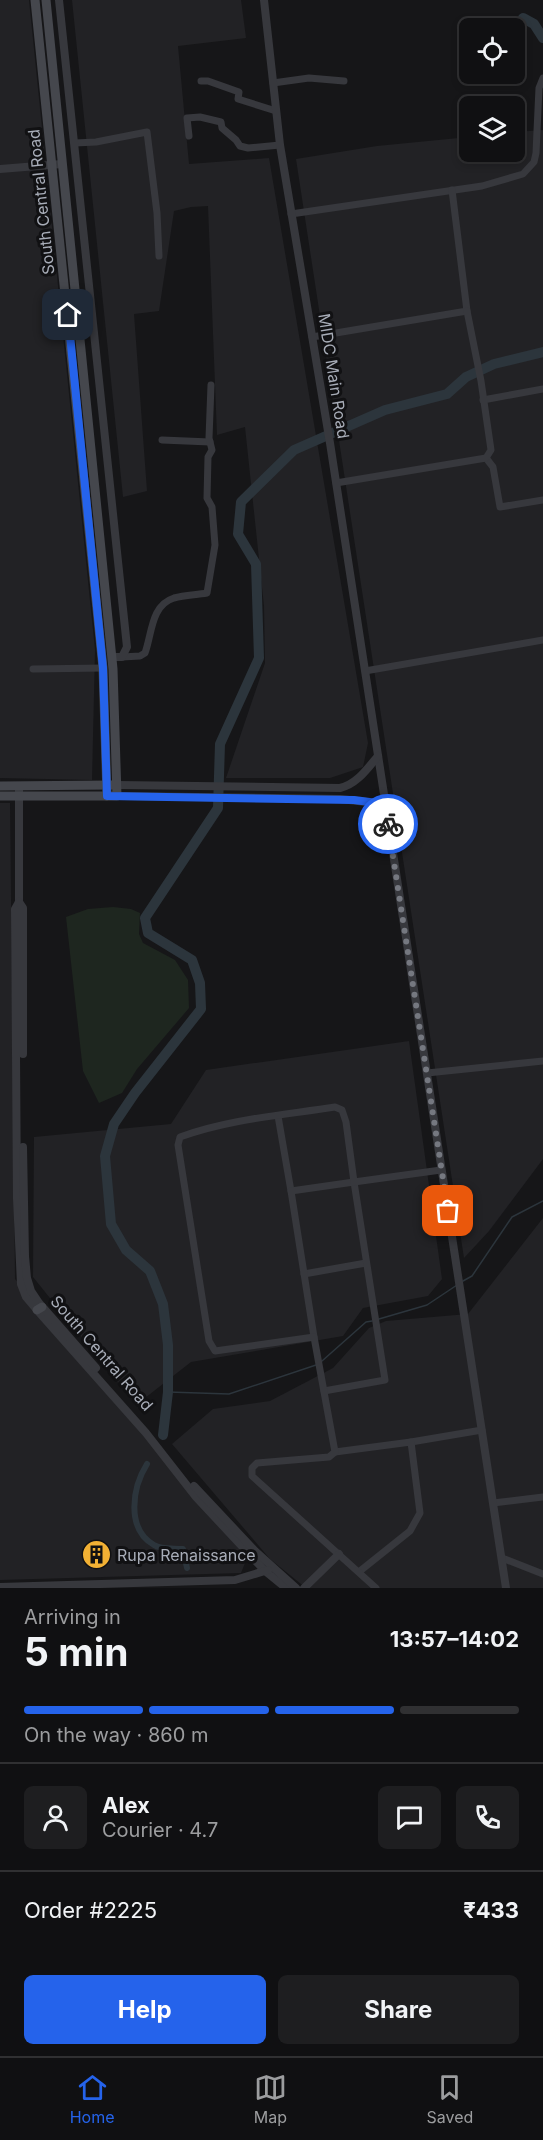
<!DOCTYPE html>
<html lang="en">
<head>
<meta charset="utf-8">
<style>
	body { margin:0; font-family:Inter,sans-serif; background:#1e1e20; color:#f1f3f6; height:100vh; display:flex; flex-direction:column; font-size:22px; white-space:nowrap }
	* { box-sizing:border-box; margin:0 }
	p { font-size:20px; color:#9c9d9f }
	.icon { flex:none; width:33px; height:33px; fill:none; stroke:currentColor; stroke-width:2; stroke-linecap:round; stroke-linejoin:round }
	.map { position:relative; height:1588px; overflow:hidden }
	.side { display:flex; flex-direction:column; background:#101012; flex:1 }
	.side>* { flex:none }
	.tools { position:absolute; left:459px; top:18px; display:grid; gap:12px }
	.tools a { display:grid; place-items:center; width:66px; height:66px; border-radius:9px; background:#101012; box-shadow:0 3px 9px #0003,0 0 0 2px #303032; font-size:30px }
	.pin { position:absolute; display:grid; place-items:center; width:51px; height:51px; color:#fff; margin:-26px; border-radius:12px; box-shadow:0 3px 9px #0006 }
	.courier { position:absolute; display:grid; place-items:center; width:60px; height:60px; margin:-30px; border:4px solid #2563eb; border-radius:50%; background:#fff; color:#222; box-shadow:0 2px 8px #0007 }
	.summary em { font-style:normal; font-weight:700 }
	.summary div { display:flex; flex-direction:column-reverse }
	.summary { display:flex; align-items:center; justify-content:space-between; height:102px; padding:0 24px }
	h1 { font-size:39px; font-weight:700; line-height:45px }
	.bar { display:grid; grid-template-columns:repeat(4,1fr); gap:9px 6px; align-content:center; height:72px; padding:0 24px }
	.bar i { height:8px; border-radius:4px; background:#303032 }
	.bar .selected { background:#2563eb }
	.bar p { grid-column:span 4 }
	.line { display:flex; align-items:center; gap:15px; padding:0 24px; border-top:2px solid #303032 }
	.line div { flex:1 }
	.round { display:grid; place-items:center; flex:none; width:63px; height:63px; border-radius:9px; background:#1e1e20 }
	.primary-button { display:flex; gap:12px; margin-top:auto; padding:12px 24px }
	.primary-button a { flex:1; height:69px; border-radius:9px; background:#2563eb; color:#fff; font-size:24px; font-weight:700; line-height:69px; text-align:center }
	.primary-button a+a { background:#1e1e20; color:#f1f3f6 }
	.tab-bar { display:flex; justify-content:space-around; align-items:center; height:84px; border-top:2px solid #303032; background:#101012; font-size:16px; color:#9c9d9f }
	.tab-bar a { display:grid; justify-items:center; gap:3px }
	.tab-bar .selected { color:#2563eb }
	.map>svg:first-child { display:block }
	.built { fill:#222225 }
	.green { fill:#1e261f }
	.lines { fill:none; stroke-linecap:round; stroke-linejoin:round }
	.stream { stroke:#2c353c; stroke-width:1.5 }
	.canal { stroke:#2c353c; stroke-width:6 }
	.river { stroke:#2c353c; stroke-width:10 }
	.minor { stroke:#37383d; stroke-width:7 }
	.tertiary { stroke:#37383d; stroke-width:8 }
	.secondary { stroke:#45474d; stroke-width:9 }
	.done { stroke:#757880; stroke-width:6; stroke-dasharray:0 10.8 }
	.route { stroke:#2563eb; stroke-width:8 }
	.labels { text-anchor:middle; dominant-baseline:central; stroke-width:6; stroke-linejoin:round; paint-order:stroke }
	.street-label { font-size:16px; fill:#a8adb8; stroke:#111113 }
	.poi-label { font-size:16px; fill:#a8adb8; stroke:#111113; text-anchor:start }
</style>
</head>
<body>
<div class="map">
<svg width="543" height="1588" viewBox="0 0 543 1588">
	<rect width="100%" height="100%" fill="#161618"/>
	<!-- built -->
	<g class="built">
		<polygon points="0,0 29,0 95,650 92,780 0,778"/>
		<polygon points="72,0 241,0 246,38 178,46 189,164 269,158 368,743 363,767 330,778 226,778 265,663 264,606 245,427 217,435 208,206 191,207 174,211 159,311 134,314 147,491 123,497"/>
		<polygon points="543,130 543,1159 489,1231 464,1258 296,159 377,146 469,137 470,152 514,152 515,132"/>
		<polygon points="0,803 10,803 15,1279 247,1558 241,1573 0,1580"/>
		<polygon points="409,1041 442,1279 428,1296 363,1308 343,1336 191,1362 136,1405 33,1277 34,1137 171,1124 206,1070"/>
		<polygon points="543,1218 543,1588 306,1588 270,1559 172,1444 213,1409 270,1401 333,1368 369,1328 386,1321 468,1314"/>
	</g>
	<!-- green -->
	<polygon class="green" points="113,907 131,909 140,913 139,934 143,943 175,960 188,980 189,1008 137,1069 122,1093 99,1103 83,1071 66,917 88,909"/>
	<g class="lines">
		<!-- stream -->
		<g class="stream">
			<polyline points="463,1281 472,1276 512,1217 543,1201"/>
			<polyline points="379,1319 427,1305 457,1285"/>
			<polyline points="322,1361 366,1322 372,1321"/>
			<polyline points="168,1392 229,1394 316,1365"/>
		</g>
		<!-- canal -->
		<path class="canal" d="M147 1464C132 1488 126 1529 154 1545 161 1550 174 1548 183 1549L187 1568"/>
		<!-- river -->
		<g class="river">
			<polyline points="523,18 534,24 543,38"/>
			<polyline points="163,1435 168,1392 168,1345 163,1304 150,1271 126,1250 111,1224 105,1156 114,1124 135,1093 201,1009 200,983 192,960 148,933 145,918 218,808 220,744 259,658 256,564 238,534 241,502 294,450 385,410 447,394 466,377 494,364 543,352"/>
		</g>
		<!-- minor -->
		<g class="minor">
			<polyline points="201,81 208,81 239,92 238,99 276,111"/>
			<polyline points="273,83 309,78 344,81"/>
			<polyline points="189,136 187,118 200,117 221,122 222,128 236,140 240,146 248,148 280,145"/>
			<polyline points="75,143 96,142 147,132 157,213 159,256"/>
			<polyline points="291,214 482,186 523,174 534,162 536,153 539,88 543,78"/>
			<polyline points="312,337 467,311 452,190"/>
			<polyline points="483,400 543,389"/>
			<polyline points="162,440 210,442"/>
			<polyline points="486,458 493,467 500,507 543,500"/>
			<polyline points="336,483 486,458 491,450 481,381 467,311"/>
			<path d="M122 657 140 656 145 653C152 634 151 605 174 598 185 595 196 595 207 593L215 545 212 507 207 498 208 457 212 450 209 438 211 385"/>
			<polyline points="33,669 103,668"/>
			<polyline points="365,671 543,640"/>
			<polyline points="427,1073 543,1061"/>
			<polyline points="278,1116 291,1191"/>
			<polyline points="304,1274 366,1263"/>
			<polyline points="314,1337 291,1191 354,1182 385,1380 324,1391"/>
			<polyline points="411,1442 482,1430"/>
			<polyline points="335,1452 411,1442 420,1513 410,1531 360,1571"/>
			<polyline points="493,1503 543,1497"/>
			<polyline points="502,1558 543,1574"/>
			<path d="M376 1588 252 1476V1468L257 1463 329 1457 335 1452 314 1337 215 1351 209 1341 178 1145 180 1137C229 1119 284 1115 335 1107L342 1110 346 1122 354 1182 441 1170"/>
		</g>
		<!-- tertiary -->
		<g class="tertiary">
			<polyline points="59,0 127,647 122,657 112,657"/>
			<polyline points="264,0 280,145 330,443 506,1588"/>
			<polyline points="0,169 62,164"/>
			<path d="M117 785 340 788C357 784 367 769 378 756"/>
			<polyline points="19,790 19,902 15,909 17,1198 21,1284 26,1297 37,1310 146,1433 196,1497 265,1571 286,1588"/>
			<polyline points="117,796 340,799 385,804"/>
			<polyline points="19,902 23,908 23,1054"/>
			<polyline points="23,1147 25,1256 27,1278 31,1291 39,1303 96,1368"/>
			<polyline points="194,1486 255,1551 296,1588"/>
			<polyline points="0,1587 235,1580 268,1570"/>
			<polyline points="304,1588 339,1554"/>
		</g>
		<!-- secondary -->
		<g class="secondary">
			<polyline points="35,0 103,668 107,796"/>
			<polyline points="0,786 112,785"/>
			<polyline points="0,796 117,796 113,669 46,0"/>
			<polyline points="37,1310 42,1307"/>
		</g>
	</g>
	<g class="lines">
		<!-- done -->
		<polyline class="done" points="388,824 448,1211"/>
		<!-- route -->
		<polyline class="route" points="68,315 103,668 107,796 354,800 385,804 388,824"/>
	</g>
	<!-- icons -->
	<defs>
		<symbol id="building-disc" viewBox="-11 -11 22 22"><circle r="9.5" fill="#f2b134" stroke="#111113"/><path d="M-4-6H4V6H1V3H-1V6H-4ZM-2.5-4.3h1.7v1.8h-1.7ZM.8-4.3h1.7v1.8H.8ZM-2.5-1h1.7V.8h-1.7ZM.8-1h1.7V.8H.8Z" fill="#111"/></symbol>
	</defs>
	<g fill-rule="evenodd">
		<use href="#building-disc" x="80" y="1538" width="33" height="33"/>
	</g>
	<g class="labels">
		<!-- street labels -->
		<g class="street-label">
			<text transform="translate(41 202) rotate(-96)">South Central Road</text>
			<text transform="translate(334 376) rotate(81)">MIDC Main Road</text>
			<text transform="translate(102 1353) rotate(49)">South Central Road</text>
		</g>
		<!-- poi labels -->
		<g class="poi-label">
			<text x="117" y="1555">Rupa Renaissance</text>
		</g>
	</g>
</svg>
<div class="tools">
<a><svg class="icon" aria-label="locate" viewBox="0 0 24 24"><circle cx="12" cy="12" r="6"/><path d="M12 2v4M12 18v4M2 12h4M18 12h4"/></svg></a>
<a><svg class="icon" aria-label="layers" viewBox="0 0 24 24"><path d="M12 4l9 5-9 5-9-5zM3 14l9 5 9-5"/></svg></a>
</div>
<div class="pin" style="left:448px;top:1211px;background:#ea580c"><svg class="icon" aria-label="bag" viewBox="0 0 24 24"><path d="M5 8h14l-1 12H6zM9 8a3 3 0 0 1 6 0"/></svg></div>
<div class="pin" style="left:68px;top:315px;background:#1f2937"><svg class="icon" aria-label="home" viewBox="0 0 24 24"><path d="M3 11l9-7 9 7M6 9v11h12V9"/></svg></div>
<div class="courier" style="left:388px;top:824px"><svg class="icon" aria-label="bike" viewBox="0 0 24 24"><circle cx="6" cy="16" r="4"/><circle cx="18" cy="16" r="4"/><path d="M6 16l4-8h5l3 8M10 8l3 8H6M13 5h3"/></svg></div>
</div>
<section class="side">
<div class="summary"><div><h1>5 min</h1><p>Arriving in</p></div><em>13:57–14:02</em></div>
<div class="bar"><i class="selected"></i><i class="selected"></i><i class="selected"></i><i></i><p>On the way · 860 m</p></div>
<div class="line" style="height:108px"><a class="round"><svg class="icon" aria-label="person" viewBox="0 0 24 24"><circle cx="12" cy="8" r="4"/><path d="M4 21q1-7 8-7t8 7"/></svg></a><div><b>Alex</b><p>Courier · 4.7</p></div><a class="round"><svg class="icon" aria-label="chat" viewBox="0 0 24 24"><path d="M4 5h16v11H9l-5 4z"/></svg></a><a class="round"><svg class="icon" aria-label="phone" viewBox="0 0 24 24"><path d="M5 4h4l2 5-3 2q2 4 5 5l2-3 5 2v4C11 20 4 13 5 4z"/></svg></a></div>
<div class="line" style="height:78px"><div>Order #2225</div><b>₹433</b></div>
<div class="primary-button"><a>Help</a><a>Share</a></div>
</section>
<nav class="tab-bar">
<a class="selected"><svg class="icon" aria-label="home" viewBox="0 0 24 24"><path d="M3 11l9-7 9 7M6 9v11h12V9"/></svg>Home</a>
<a><svg class="icon" aria-label="map" viewBox="0 0 24 24"><path d="M3 6l6-2 6 2 6-2v14l-6 2-6-2-6 2zM9 4v14M15 6v14"/></svg>Map</a>
<a><svg class="icon" aria-label="saved" viewBox="0 0 24 24"><path d="M7 4h10v16l-5-4-5 4z"/></svg>Saved</a>
</nav>
</body>
</html>
